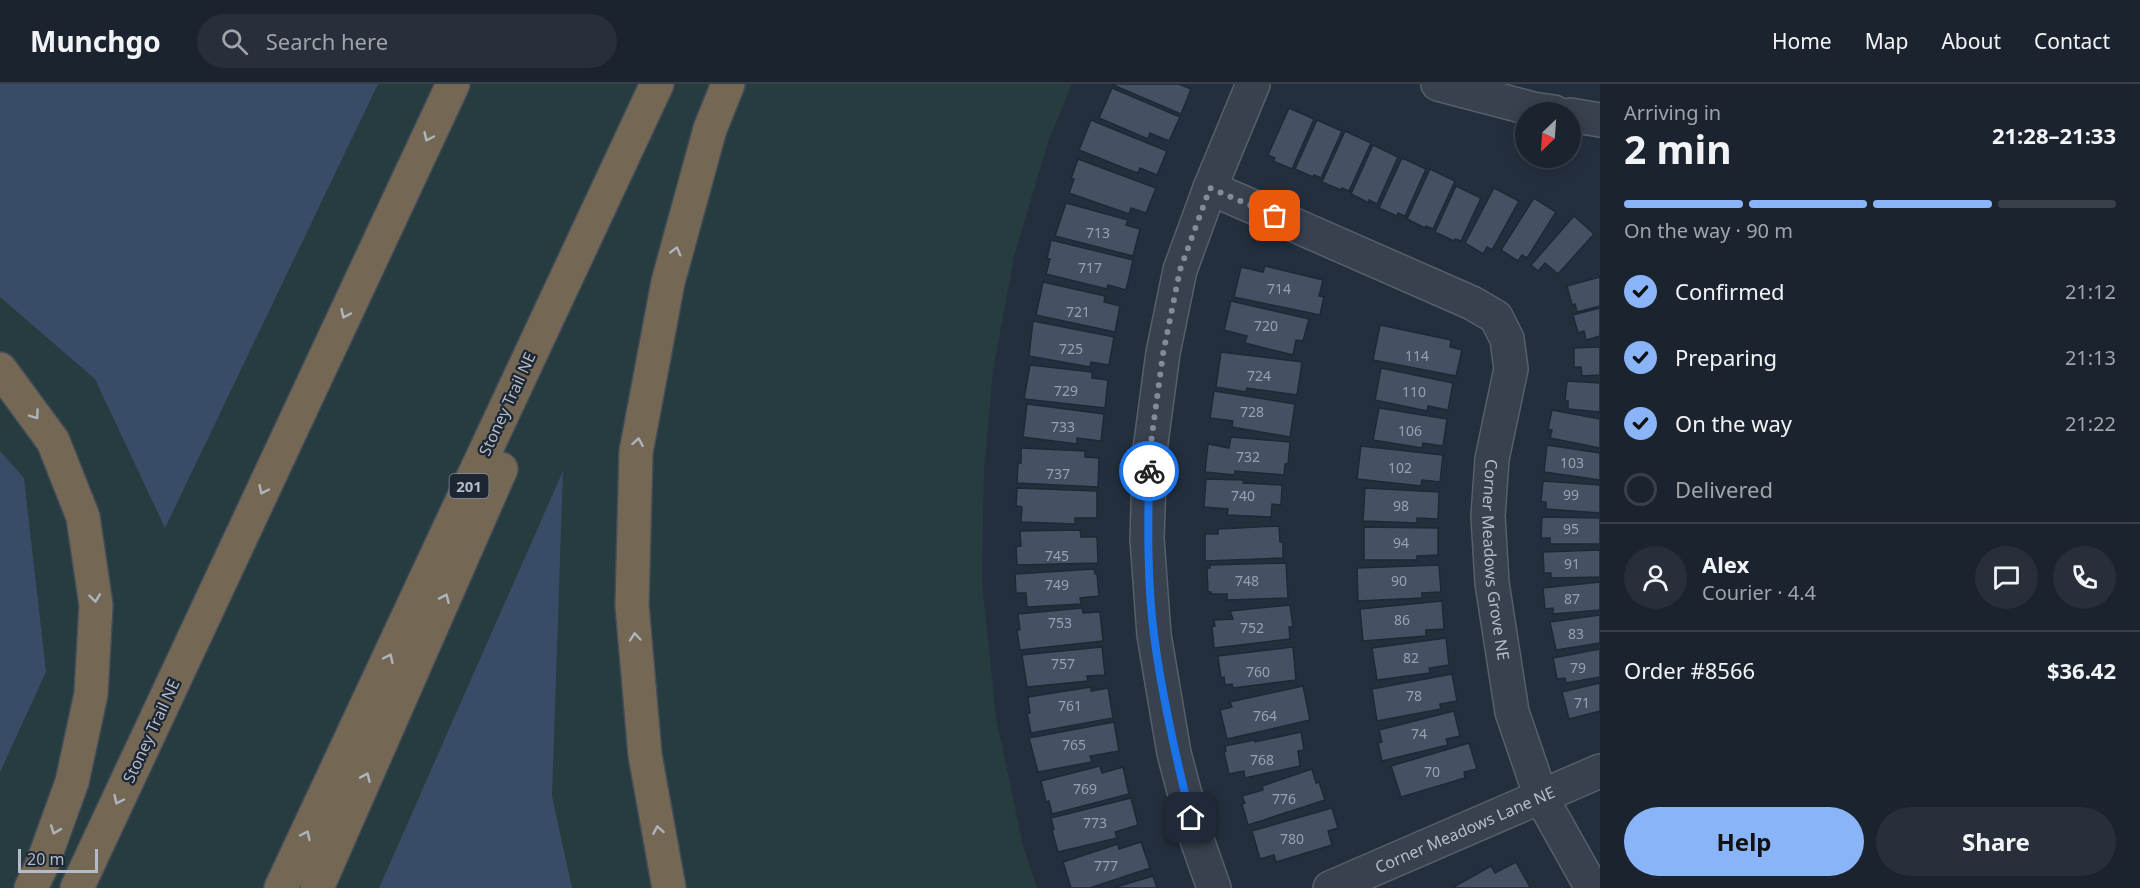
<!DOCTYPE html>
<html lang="en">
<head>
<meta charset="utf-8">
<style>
	body { margin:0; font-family:"Noto Sans",sans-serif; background:#282f3a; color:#f1f3f6; height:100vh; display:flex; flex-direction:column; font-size:22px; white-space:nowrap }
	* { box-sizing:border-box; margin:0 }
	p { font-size:20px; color:#a0a4aa }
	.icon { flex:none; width:33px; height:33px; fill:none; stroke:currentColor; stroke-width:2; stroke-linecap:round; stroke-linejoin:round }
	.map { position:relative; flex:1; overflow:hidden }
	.details { display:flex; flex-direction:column; background:#1b232e; width:540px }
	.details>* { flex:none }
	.needle { width:39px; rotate:205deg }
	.fabs { position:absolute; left:1515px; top:18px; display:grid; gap:12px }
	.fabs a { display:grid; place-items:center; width:66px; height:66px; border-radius:50%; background:#1b232e; box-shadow:0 3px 15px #0003,0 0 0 2px #39404a; font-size:30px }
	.scale { position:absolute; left:18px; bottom:15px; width:80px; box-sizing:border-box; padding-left:6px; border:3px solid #b4bcc9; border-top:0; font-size:16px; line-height:21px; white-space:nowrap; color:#b4bcc9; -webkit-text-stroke:4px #1d2633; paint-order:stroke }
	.pin { position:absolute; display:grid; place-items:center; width:51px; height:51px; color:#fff; margin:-26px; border-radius:12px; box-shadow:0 3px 9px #0006 }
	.courier { position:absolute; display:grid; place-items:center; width:60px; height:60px; margin:-30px; border:4px solid #1a73e8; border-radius:50%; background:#fff; color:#222; box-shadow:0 2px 8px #0007 }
	.headline em { font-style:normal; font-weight:700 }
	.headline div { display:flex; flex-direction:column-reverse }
	.headline { display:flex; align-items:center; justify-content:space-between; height:102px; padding:0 24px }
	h1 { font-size:39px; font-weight:700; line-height:45px }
	.bar { display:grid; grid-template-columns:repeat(4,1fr); gap:9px 6px; align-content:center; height:72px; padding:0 24px }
	.bar i { height:8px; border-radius:4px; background:#39404a }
	.bar .on { background:#8ab4f8 }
	.bar p { grid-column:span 4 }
	.line { display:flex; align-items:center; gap:15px; padding:0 24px; border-top:2px solid #39404a }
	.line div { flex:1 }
	.round { display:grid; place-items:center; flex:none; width:63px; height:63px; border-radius:32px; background:#282f3a }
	ol { padding:0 24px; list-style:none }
	li { display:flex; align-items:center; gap:18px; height:66px }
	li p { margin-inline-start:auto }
	li .icon { padding:6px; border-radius:50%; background:#8ab4f8; color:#111; stroke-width:4 }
	li:last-child { color:#a0a4aa }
	li i { width:33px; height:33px; border:3px solid #39404a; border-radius:50% }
	.button { display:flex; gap:12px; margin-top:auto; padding:12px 24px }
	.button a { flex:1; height:69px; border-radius:36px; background:#8ab4f8; color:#111; font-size:24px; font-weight:700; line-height:69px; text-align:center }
	.button a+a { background:#282f3a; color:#f1f3f6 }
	header { display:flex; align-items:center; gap:36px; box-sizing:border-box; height:84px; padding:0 30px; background:#1b232e; border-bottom:2px solid #39404a }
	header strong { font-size:28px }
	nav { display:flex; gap:33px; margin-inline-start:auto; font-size:21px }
	.search { width:420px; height:54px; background:#282f3a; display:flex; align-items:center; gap:15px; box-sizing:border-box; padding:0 21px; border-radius:33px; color:#a0a4aa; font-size:22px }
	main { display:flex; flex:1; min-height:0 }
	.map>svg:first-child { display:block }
	.green { fill:#263c3f }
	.water { fill:#394c67 }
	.building { fill:#455162; stroke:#1f2835; stroke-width:1.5 }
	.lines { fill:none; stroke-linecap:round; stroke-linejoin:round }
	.minor-casing { stroke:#565f6c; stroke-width:36 }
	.highway-casing { stroke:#434c59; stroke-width:36 }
	.minor { stroke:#38414e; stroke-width:33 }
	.highway { stroke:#746855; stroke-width:33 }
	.oneway { stroke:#aeb4bd }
	.done { stroke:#828b98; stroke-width:6; stroke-dasharray:0 10.8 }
	.route { stroke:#1a73e8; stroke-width:8 }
	.labels { text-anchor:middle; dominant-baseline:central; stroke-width:4.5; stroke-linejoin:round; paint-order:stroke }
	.number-label { font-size:14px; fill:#98a1af }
	.shield { fill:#1d2633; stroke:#878f9c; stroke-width:1.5 }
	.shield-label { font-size:15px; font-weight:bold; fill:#b4bcc9 }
	.street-label { font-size:16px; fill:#b4bcc9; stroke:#1d2633 }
</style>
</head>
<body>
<header>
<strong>Munchgo</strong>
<div class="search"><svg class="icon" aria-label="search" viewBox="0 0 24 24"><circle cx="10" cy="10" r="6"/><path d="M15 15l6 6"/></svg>Search here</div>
<nav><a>Home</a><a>Map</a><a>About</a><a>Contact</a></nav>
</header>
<main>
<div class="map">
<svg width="1600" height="804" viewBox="0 0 1600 804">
	<rect width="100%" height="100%" fill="#242f3e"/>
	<!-- green -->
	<polygon class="green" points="0,0 1072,0 1048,58 1014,173 993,287 984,387 982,497 996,633 1023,762 1037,804 0,804"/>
	<!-- water -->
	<g class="water">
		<polygon points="0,0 378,0 165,444 95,295 0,213"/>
		<polygon points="0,367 24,394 46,588 0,688"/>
		<polygon points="563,387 552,712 572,804 379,804"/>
	</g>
	<!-- building -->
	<g class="building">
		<polygon points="1111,0 1179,0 1191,5 1181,30"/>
		<polygon points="1112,4 1180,33 1169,57 1150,49 1148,55 1099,34"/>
		<polygon points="1289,24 1314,35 1292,85 1273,77 1275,74 1268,71"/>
		<polygon points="1091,36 1167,67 1157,91 1140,84 1138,89 1129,86 1079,66"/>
		<polygon points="1317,36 1342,47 1321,94 1314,91 1313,93 1295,85"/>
		<polygon points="1345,47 1371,59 1349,107 1342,104 1341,106 1322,98"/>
		<polygon points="1373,61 1398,73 1377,120 1369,116 1369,119 1351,110"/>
		<polygon points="1402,74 1426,85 1405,132 1398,129 1397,132 1379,124"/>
		<polygon points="1078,75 1156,104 1146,129 1131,124 1129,130 1069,109 1074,95 1071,95"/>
		<polygon points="1430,85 1455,97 1433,145 1426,142 1425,144 1407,135"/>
		<polygon points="1456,102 1481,114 1461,157 1455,155 1454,157 1435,148"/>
		<polygon points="1494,104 1519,117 1492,166 1487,163 1483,170 1465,159"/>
		<polygon points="1534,114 1556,128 1527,174 1522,171 1518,177 1501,166"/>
		<polygon points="1066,119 1128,136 1126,141 1140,145 1133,172 1055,152"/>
		<polygon points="1574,132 1594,150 1558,190 1545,179 1538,187 1531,181"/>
		<polygon points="1051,156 1133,176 1126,206 1108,201 1107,205 1046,190 1050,175 1047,175"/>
		<polygon points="1265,182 1323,196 1319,212 1324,213 1320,231 1234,213 1241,183 1263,188"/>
		<polygon points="1600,193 1600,222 1577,228 1575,220 1572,221 1567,202"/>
		<polygon points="1043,198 1105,212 1104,218 1120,222 1115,248 1036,231"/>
		<polygon points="1231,217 1309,235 1303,257 1296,256 1293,271 1245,259 1247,252 1224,246"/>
		<polygon points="1600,224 1600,252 1586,256 1584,247 1578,249 1573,231"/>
		<polygon points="1033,237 1114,253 1109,281 1091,278 1090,283 1029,272"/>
		<polygon points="1380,241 1451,256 1450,263 1462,266 1456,292 1373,276"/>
		<polygon points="1600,263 1600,291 1582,292 1581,283 1574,283 1574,264"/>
		<polygon points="1221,268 1302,278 1297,311 1247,304 1246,308 1216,303"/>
		<polygon points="1030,281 1092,288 1092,294 1108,296 1105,324 1024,315"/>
		<polygon points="1381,284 1453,299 1448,326 1428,322 1427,327 1375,316"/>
		<polygon points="1567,297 1600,299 1600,328 1568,325 1568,317 1565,317"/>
		<polygon points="1214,307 1295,320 1290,353 1232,343 1233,337 1210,334"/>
		<polygon points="1027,320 1104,330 1101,357 1077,354 1077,360 1023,353"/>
		<polygon points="1379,324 1447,335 1443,362 1423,359 1422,364 1416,363 1373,356"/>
		<polygon points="1552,326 1600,335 1600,364 1550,354 1552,346 1548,345"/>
		<polygon points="1231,353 1290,358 1288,380 1285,380 1284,391 1235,387 1234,391 1205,388 1208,360 1229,364"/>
		<polygon points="1547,361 1600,369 1600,396 1544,388"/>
		<polygon points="1361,362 1443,371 1440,398 1422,396 1421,402 1357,395"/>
		<polygon points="1021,364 1085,367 1085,373 1099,374 1098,403 1017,399 1018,379 1021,379"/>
		<polygon points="1206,395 1243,396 1243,399 1282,401 1281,421 1272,420 1271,433 1227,431 1228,425 1204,423"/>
		<polygon points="1543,397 1600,401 1600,429 1546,425 1546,418 1541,418"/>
		<polygon points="1017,404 1097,407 1097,434 1075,434 1075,440 1021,438 1022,423 1016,422"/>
		<polygon points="1365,404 1439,408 1438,435 1417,434 1417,439 1363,437"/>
		<polygon points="1542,433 1600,434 1600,460 1550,460 1550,454 1541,454"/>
		<polygon points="1279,442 1280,458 1283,458 1283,474 1205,477 1205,450 1218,450 1218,445"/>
		<polygon points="1364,443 1438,444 1438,471 1417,472 1417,476 1364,476"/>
		<polygon points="1080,446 1081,453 1097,453 1098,479 1017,481 1016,463 1021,462 1020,447"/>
		<polygon points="1600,466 1600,493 1551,494 1551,489 1544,489 1543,468"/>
		<polygon points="1286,479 1288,514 1227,516 1227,510 1211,510 1211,508 1208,508 1207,484 1210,484 1210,481"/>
		<polygon points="1439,481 1441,508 1422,509 1422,514 1358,517 1357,484"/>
		<polygon points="1094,485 1095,490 1097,490 1099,512 1080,514 1081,520 1027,523 1026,509 1016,509 1015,490"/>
		<polygon points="1600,498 1600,526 1553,530 1553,524 1545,525 1543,504"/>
		<polygon points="1442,517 1444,545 1426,546 1426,552 1363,557 1360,525"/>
		<polygon points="1290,521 1293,543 1289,543 1290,555 1214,564 1212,542 1215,542 1214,536 1233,535 1230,527"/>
		<polygon points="1082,524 1083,529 1100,528 1103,557 1020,566 1017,546 1020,546 1018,530"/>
		<polygon points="1600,531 1600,559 1556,566 1550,538"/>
		<polygon points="1446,554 1449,581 1429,584 1430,589 1377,596 1372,564"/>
		<polygon points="1102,563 1105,591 1087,592 1088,597 1027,603 1022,571"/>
		<polygon points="1293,563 1296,596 1233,604 1232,600 1225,601 1224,593 1221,594 1218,572"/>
		<polygon points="1600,565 1600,593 1566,599 1565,594 1557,595 1553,574"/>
		<polygon points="1452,590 1457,617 1440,620 1441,625 1377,637 1372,605"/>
		<polygon points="1600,599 1600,627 1569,635 1562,608"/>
		<polygon points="1303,602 1310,636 1227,655 1220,626 1232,623 1230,618"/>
		<polygon points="1091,603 1091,607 1108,604 1113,634 1031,649 1027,629 1030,629 1028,613"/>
		<polygon points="1454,627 1460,652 1446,655 1448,661 1382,677 1378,659 1382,658 1379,646"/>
		<polygon points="1114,638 1119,667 1090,672 1092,678 1038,688 1029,654"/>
		<polygon points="1301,648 1304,666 1298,667 1300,682 1245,694 1244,687 1229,690 1224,668 1226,667 1225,662 1254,656 1255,658"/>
		<polygon points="1469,659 1477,685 1464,688 1465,694 1401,713 1391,682"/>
		<polygon points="1100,682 1102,689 1123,683 1129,710 1052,730 1049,717 1046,718 1041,697"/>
		<polygon points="1312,685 1316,699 1319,698 1325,716 1248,741 1242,720 1245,719 1242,712 1263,706 1262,702"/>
		<polygon points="1131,714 1138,741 1115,748 1117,754 1058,768 1052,746 1054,745 1051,734"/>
		<polygon points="1332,724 1338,744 1328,747 1332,761 1276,778 1274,771 1260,775 1252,747"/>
		<polygon points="1141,758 1150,784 1090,804 1071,804 1063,778 1118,760 1119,765"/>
		<polygon points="1516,778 1530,803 1528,804 1452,804 1491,782 1495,789"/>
		<polygon points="1153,792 1157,804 1113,804"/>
	</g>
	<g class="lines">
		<defs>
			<g id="minor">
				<polyline points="1438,0 1533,25 1554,28"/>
				<polyline points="1570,31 1600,36"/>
				<path id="s1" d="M1210 104 1472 219 1496 233 1507 255 1511 285 1492 375 1488 432 1492 499 1512 628 1541 713 1592 804"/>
				<polyline points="1214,804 1197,756 1174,669 1154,551 1147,455 1150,366 1163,269 1180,186 1210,104 1253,0"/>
				<path id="s2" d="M1330 804 1600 687"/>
			</g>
			<g id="highway">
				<polyline points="0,285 53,357 83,433 96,521 91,610 72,698 42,781 31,804"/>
				<polyline points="77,804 453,0"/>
				<polyline points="281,804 657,0"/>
				<polyline points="317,804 501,385"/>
				<polyline points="669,804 645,671 632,521 636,368 668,198 710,45 728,0"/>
			</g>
		</defs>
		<!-- minor casing -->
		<use href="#minor" class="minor-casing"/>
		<!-- highway casing -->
		<use href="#highway" class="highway-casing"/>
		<!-- minor -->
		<use href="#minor" class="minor"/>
		<!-- highway -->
		<use href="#highway" class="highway"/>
	</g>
	<!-- one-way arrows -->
	<defs><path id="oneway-chevron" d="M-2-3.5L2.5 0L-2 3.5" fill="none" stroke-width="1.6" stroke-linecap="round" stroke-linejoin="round" transform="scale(1.5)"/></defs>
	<g class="oneway">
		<use href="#oneway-chevron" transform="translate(428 53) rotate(115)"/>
		<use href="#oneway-chevron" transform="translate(676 167) rotate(-75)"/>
		<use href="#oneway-chevron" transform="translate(345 230) rotate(115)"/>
		<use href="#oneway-chevron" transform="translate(35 331) rotate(55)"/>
		<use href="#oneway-chevron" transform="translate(638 358) rotate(-80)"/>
		<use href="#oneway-chevron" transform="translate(263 406) rotate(115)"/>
		<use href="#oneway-chevron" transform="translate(95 514) rotate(83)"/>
		<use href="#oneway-chevron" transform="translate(445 514) rotate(-66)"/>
		<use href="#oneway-chevron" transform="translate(635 553) rotate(-95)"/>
		<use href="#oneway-chevron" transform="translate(389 574) rotate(-65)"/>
		<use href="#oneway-chevron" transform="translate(366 693) rotate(-66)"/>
		<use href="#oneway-chevron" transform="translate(118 716) rotate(115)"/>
		<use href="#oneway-chevron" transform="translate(55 746) rotate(110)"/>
		<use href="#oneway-chevron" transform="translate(658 746) rotate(-100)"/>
		<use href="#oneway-chevron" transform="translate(306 751) rotate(-65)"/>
	</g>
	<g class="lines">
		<!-- done -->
		<polyline class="done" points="1149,387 1150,366 1163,270 1180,186 1210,104 1275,132"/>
		<!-- route -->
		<path class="route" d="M1149 387C1148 441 1147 497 1154 551 1162 613 1176 674 1191 734"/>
	</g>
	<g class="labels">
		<!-- number labels -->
		<g class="number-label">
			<text x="1098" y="148">713</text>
			<text x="1090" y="183">717</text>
			<text x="1279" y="204">714</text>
			<text x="1078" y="227">721</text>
			<text x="1266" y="241">720</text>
			<text x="1071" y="264">725</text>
			<text x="1417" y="271">114</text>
			<text x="1259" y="291">724</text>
			<text x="1066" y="306">729</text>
			<text x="1414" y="307">110</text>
			<text x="1252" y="327">728</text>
			<text x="1063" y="342">733</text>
			<text x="1410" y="346">106</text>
			<text x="1248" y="372">732</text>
			<text x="1572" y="378">103</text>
			<text x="1400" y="383">102</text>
			<text x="1058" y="389">737</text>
			<text x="1571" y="410">99</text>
			<text x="1243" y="411">740</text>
			<text x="1401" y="421">98</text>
			<text x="1571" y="444">95</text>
			<text x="1401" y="458">94</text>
			<text x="1057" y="471">745</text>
			<text x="1572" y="479">91</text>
			<text x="1247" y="496">748</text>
			<text x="1399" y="496">90</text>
			<text x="1057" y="500">749</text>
			<text x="1572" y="514">87</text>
			<text x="1402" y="535">86</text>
			<text x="1060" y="538">753</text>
			<text x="1252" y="543">752</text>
			<text x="1576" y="549">83</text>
			<text x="1411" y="573">82</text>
			<text x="1063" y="579">757</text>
			<text x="1578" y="583">79</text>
			<text x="1258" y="587">760</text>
			<text x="1414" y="611">78</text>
			<text x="1582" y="618">71</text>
			<text x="1070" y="621">761</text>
			<text x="1265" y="631">764</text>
			<text x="1419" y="649">74</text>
			<text x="1074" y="660">765</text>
			<text x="1262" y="675">768</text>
			<text x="1432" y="687">70</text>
			<text x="1085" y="704">769</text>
			<text x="1284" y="714">776</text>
			<text x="1095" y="738">773</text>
			<text x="1292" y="754">780</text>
			<text x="1106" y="781">777</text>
		</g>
		<!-- shield labels -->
		<rect class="shield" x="449.5" y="390" width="39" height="24" rx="4.5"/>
		<g class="shield-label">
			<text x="469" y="402">201</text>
		</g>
		<!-- street labels -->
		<g class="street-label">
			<text transform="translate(507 320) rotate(-65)">Stoney Trail NE</text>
			<text stroke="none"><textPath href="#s1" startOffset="562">Corner Meadows Grove NE</textPath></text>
			<text transform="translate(151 647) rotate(-65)">Stoney Trail NE</text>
			<text stroke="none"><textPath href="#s2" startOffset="147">Corner Meadows Lane NE</textPath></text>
		</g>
	</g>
</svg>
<div class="fabs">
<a><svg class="needle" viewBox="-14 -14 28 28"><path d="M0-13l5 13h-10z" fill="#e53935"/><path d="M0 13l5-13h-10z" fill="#a0a4aa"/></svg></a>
</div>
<div class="scale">20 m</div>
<div class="pin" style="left:1275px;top:132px;background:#ea580c"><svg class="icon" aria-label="bag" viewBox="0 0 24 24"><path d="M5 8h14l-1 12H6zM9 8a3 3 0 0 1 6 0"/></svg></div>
<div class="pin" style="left:1191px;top:734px;background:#1f2937"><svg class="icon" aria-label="home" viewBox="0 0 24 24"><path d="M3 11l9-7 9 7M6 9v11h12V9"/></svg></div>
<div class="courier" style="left:1149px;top:387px"><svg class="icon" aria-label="bike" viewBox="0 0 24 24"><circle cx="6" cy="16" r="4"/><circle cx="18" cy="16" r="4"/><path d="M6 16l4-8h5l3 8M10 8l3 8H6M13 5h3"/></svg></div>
</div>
<section class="details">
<div class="headline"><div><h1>2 min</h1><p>Arriving in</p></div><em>21:28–21:33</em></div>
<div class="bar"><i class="on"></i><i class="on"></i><i class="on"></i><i></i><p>On the way · 90 m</p></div>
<ol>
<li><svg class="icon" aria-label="check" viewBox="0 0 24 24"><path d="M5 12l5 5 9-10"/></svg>Confirmed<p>21:12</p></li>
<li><svg class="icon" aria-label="check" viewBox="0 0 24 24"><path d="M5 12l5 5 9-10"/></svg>Preparing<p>21:13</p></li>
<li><svg class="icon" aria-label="check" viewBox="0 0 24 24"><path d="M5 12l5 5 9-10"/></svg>On the way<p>21:22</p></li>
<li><i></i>Delivered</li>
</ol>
<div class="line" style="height:108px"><a class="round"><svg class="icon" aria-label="person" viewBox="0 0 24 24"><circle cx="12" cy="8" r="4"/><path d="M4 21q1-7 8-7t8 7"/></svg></a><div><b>Alex</b><p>Courier · 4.4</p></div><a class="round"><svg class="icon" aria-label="chat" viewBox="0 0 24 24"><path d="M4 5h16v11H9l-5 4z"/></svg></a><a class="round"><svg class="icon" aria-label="phone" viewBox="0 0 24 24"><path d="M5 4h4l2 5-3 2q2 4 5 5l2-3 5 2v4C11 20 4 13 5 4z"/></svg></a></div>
<div class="line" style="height:78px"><div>Order #8566</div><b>$36.42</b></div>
<div class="button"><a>Help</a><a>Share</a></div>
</section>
</main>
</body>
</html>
